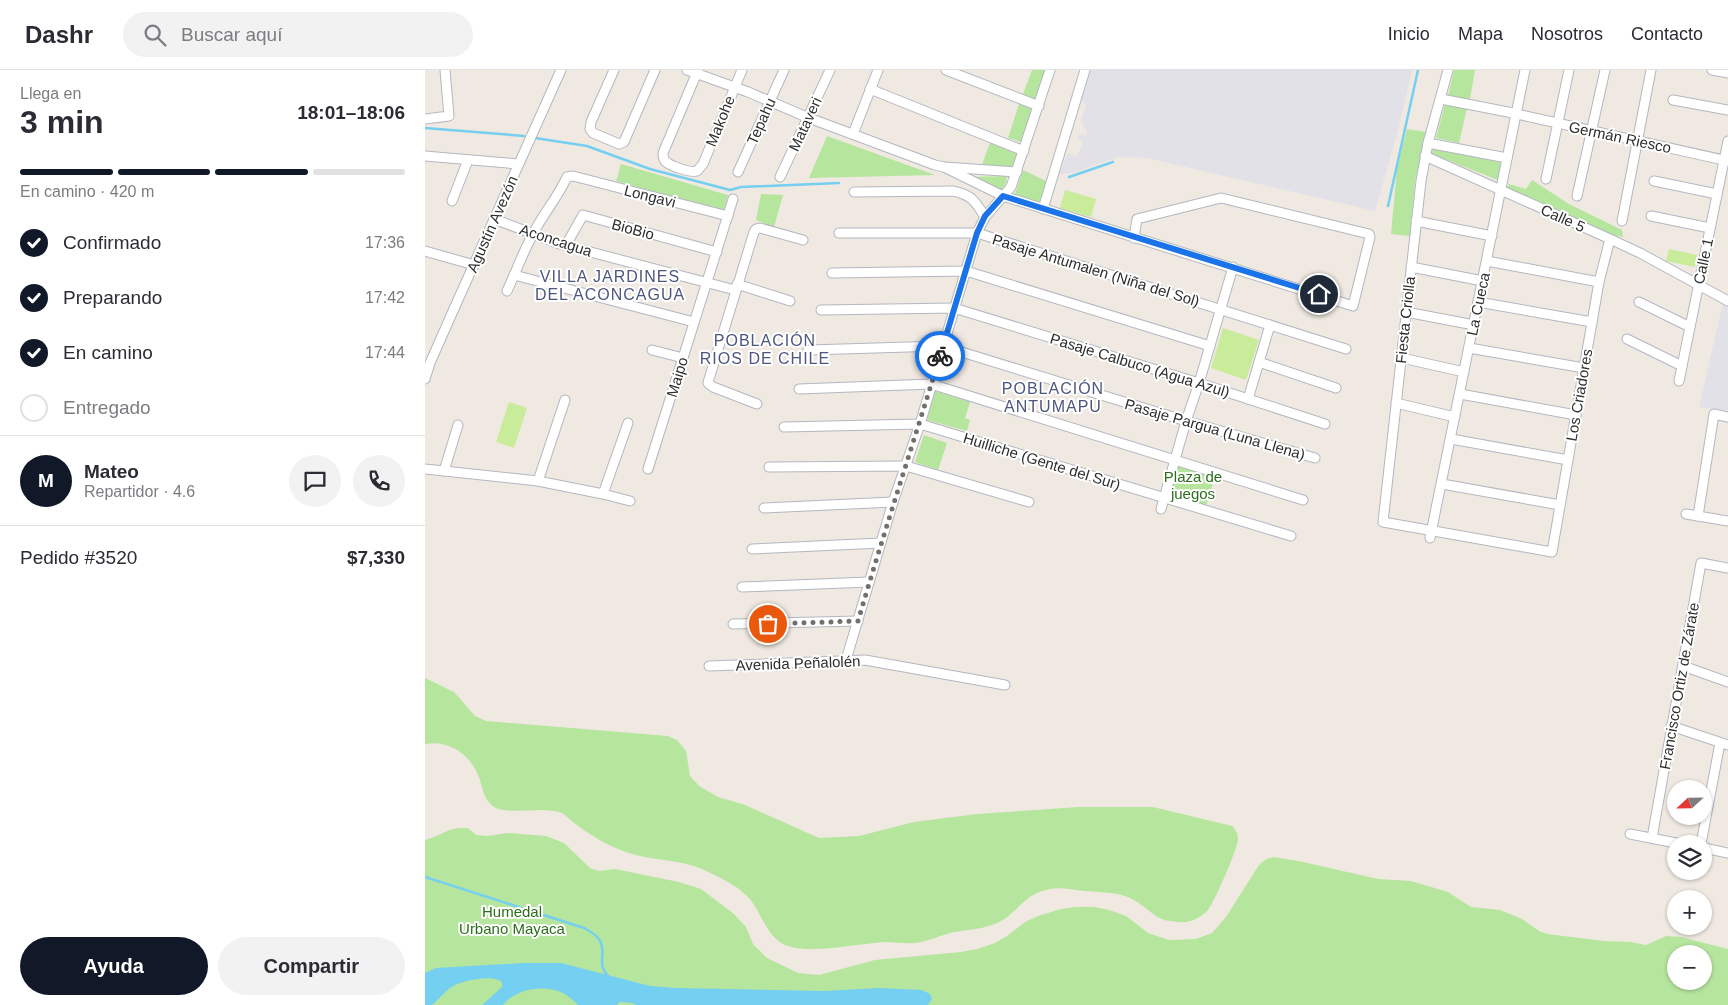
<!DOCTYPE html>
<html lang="es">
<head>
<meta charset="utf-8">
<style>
	body { margin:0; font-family:Arial,sans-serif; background:#f2f2f3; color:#2b2b33; height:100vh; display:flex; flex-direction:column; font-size:19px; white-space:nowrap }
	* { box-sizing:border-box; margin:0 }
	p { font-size:16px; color:#7c7c81 }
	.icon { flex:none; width:28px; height:28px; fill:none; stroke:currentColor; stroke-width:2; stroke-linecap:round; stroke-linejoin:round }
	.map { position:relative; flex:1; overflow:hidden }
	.side { display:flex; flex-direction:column; background:#fff; width:425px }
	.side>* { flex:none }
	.needle { width:32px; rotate:248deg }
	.buttons { position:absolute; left:1242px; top:710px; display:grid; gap:10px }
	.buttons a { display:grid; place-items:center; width:45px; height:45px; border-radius:50%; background:#fff; box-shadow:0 1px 4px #0004; font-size:25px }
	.pin { position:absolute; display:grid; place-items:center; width:42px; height:42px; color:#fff; margin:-21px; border:2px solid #fff; border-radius:50%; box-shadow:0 1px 5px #0007 }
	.courier { position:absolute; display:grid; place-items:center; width:50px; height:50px; margin:-25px; border:4px solid #1a73e8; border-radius:50%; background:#fff; color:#222; box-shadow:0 1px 6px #0007 }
	.overview em { font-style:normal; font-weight:700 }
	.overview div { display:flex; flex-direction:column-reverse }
	.overview { display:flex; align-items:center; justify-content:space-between; height:85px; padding:0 20px }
	h1 { font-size:32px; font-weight:700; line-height:38px }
	.bar { display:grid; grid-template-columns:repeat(4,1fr); gap:8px 5px; align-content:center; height:60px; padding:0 20px }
	.bar i { height:6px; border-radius:4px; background:#e1e1e2 }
	.bar .current { background:#111827 }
	.bar p { grid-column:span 4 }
	.line { display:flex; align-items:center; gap:12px; padding:0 20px; border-top:1px solid #e1e1e2 }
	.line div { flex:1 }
	.round { display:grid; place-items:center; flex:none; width:52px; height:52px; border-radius:26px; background:#f2f2f3 }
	ol { padding:0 20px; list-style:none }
	li { display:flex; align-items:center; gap:15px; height:55px }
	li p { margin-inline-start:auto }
	li .icon { padding:5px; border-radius:50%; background:#111827; color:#fff; stroke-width:4 }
	li:last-child { color:#7c7c81 }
	li i { width:28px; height:28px; border:2px solid #e1e1e2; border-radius:50% }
	.cta { display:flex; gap:10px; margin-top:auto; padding:10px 20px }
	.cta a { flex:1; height:58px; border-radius:30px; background:#111827; color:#fff; font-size:20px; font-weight:700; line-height:58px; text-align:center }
	.cta a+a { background:#f2f2f3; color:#2b2b33 }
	header { display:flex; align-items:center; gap:30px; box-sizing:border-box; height:70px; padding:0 25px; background:#fff; border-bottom:1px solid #e1e1e2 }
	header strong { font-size:24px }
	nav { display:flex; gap:28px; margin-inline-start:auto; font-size:18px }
	.search { width:350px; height:45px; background:#f2f2f3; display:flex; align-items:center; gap:12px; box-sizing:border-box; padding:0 18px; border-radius:28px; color:#7c7c81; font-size:19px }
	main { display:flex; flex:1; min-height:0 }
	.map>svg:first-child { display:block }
	.industrial { fill:#e3e1e8 }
	.green { fill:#b6e59e; fill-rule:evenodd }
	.pitch { fill:#c9ec9a }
	.water { fill:#75cff0 }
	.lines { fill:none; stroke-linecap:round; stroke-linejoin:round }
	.stream { stroke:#75cff0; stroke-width:2.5 }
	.minor-casing { stroke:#b4b7c1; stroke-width:11 }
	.minor { stroke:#fff; stroke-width:9 }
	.done { stroke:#726f6d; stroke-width:5; stroke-dasharray:0 9 }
	.route { stroke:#1a73e8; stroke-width:6 }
	.labels { text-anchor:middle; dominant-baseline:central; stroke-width:4; stroke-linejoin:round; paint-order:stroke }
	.street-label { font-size:15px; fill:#2e2e2e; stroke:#fff }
	.park-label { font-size:15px; fill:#2c6e1b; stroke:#fff }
	.neighbourhood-label { font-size:16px; letter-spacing:1px; fill:#4d5680; stroke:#fff }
</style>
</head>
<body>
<header>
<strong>Dashr</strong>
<div class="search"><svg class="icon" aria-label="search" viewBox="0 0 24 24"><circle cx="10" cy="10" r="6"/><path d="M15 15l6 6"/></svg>Buscar aquí</div>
<nav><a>Inicio</a><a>Mapa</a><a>Nosotros</a><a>Contacto</a></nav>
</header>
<main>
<section class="side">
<div class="overview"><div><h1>3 min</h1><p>Llega en</p></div><em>18:01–18:06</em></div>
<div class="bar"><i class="current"></i><i class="current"></i><i class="current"></i><i></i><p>En camino · 420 m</p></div>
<ol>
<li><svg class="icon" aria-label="check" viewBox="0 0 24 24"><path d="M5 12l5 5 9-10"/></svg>Confirmado<p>17:36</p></li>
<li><svg class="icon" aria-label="check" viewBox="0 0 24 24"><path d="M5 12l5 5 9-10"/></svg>Preparando<p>17:42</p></li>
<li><svg class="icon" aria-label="check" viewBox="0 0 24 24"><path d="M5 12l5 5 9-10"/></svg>En camino<p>17:44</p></li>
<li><i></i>Entregado</li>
</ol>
<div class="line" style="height:90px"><b class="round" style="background:#111827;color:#fff">M</b><div><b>Mateo</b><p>Repartidor · 4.6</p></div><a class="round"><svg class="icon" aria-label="chat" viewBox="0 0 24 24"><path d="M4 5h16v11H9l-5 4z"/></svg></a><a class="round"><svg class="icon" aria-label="phone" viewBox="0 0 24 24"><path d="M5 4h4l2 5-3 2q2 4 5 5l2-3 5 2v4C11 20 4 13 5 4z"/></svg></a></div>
<div class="line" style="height:65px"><div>Pedido #3520</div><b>$7,330</b></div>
<div class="cta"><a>Ayuda</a><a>Compartir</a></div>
</section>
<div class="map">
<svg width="1303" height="935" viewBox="0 0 1303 935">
	<rect width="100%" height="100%" fill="#efe9e1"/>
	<!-- industrial -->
	<g class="industrial">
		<polygon points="666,0 987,0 974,57 950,141 722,88 693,87 650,102 634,105 643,83 652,87 658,72 653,69 653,66 657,64 661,65 662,60 658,56 656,50 661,35 656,29"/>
		<polygon points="1298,233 1303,236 1303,341 1274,337"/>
	</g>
	<!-- green -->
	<g class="green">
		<polygon points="607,0 621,0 610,29 598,24"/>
		<polygon points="1029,0 1050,0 1045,29 1023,26"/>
		<polygon points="594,34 607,38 596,72 583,68"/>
		<polygon points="1020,34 1042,38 1034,73 1011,68"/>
		<polygon points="982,59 1001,62 990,111 985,166 966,164 972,99"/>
		<polygon points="402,66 510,105 384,108"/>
		<polygon points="566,70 593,81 588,97 557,95"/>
		<polygon points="1008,77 1077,93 1073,110 1007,84"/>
		<polygon points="196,94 303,125 298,142 191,111"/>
		<polygon points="598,100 621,111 614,135 588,130"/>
		<polygon points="582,106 581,113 576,121 546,107"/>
		<polygon points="1107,110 1144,134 1197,160 1198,167 1187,165 1082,118 1084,114 1101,119"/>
		<polygon points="336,124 358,125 349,157 331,150"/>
		<polygon points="510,321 545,332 540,348 545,350 542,361 502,350"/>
		<polygon points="499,365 522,373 513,400 490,392"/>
		<polygon points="753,392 791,404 781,436 746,424"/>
		<path d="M0 608 29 622 50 646 61 651 243 666 252 670 261 681 265 706 274 716 293 727 320 735 394 768 434 766 489 752 552 744 654 737H728L807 756C811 760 813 764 813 769 813 778 788 836 782 841 775 848 765 853 755 852 730 851 731 844 712 832 696 821 678 823 660 821 648 820 636 817 625 819 597 824 594 843 572 853 558 859 544 860 529 862 516 865 504 871 491 873 480 874 471 872 461 872 433 873 383 886 358 874 341 865 336 841 323 827 312 815 292 806 277 799 254 789 228 791 204 783 185 777 168 767 152 755 147 752 142 746 137 743 118 735 84 746 69 737 58 729 58 718 54 707 45 684 24 670 0 674Z"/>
		<path d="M32 758H43L51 765 62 766 83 763 121 766 139 773 165 798 174 801 190 799 254 812 276 819 309 844 321 857 328 874 342 888 373 903 394 905 450 890 536 882 552 879 570 873 582 866 600 852 613 846 636 839 650 837H669L684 840 701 846 723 863 744 870 771 869 787 863 801 847 834 795 841 789 849 787 878 792 953 809 986 811 1023 822 1046 837 1075 840 1097 849 1114 861 1122 864 1179 871 1205 872 1221 875 1241 866 1256 867 1303 879V935H0V770C12 767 21 760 32 758ZM1251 884H1279V911H1251Z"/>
	</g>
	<!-- pitch -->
	<g class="pitch">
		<polygon points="640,120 671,129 666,147 635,138"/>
		<polygon points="1244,179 1272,185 1270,197 1241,191"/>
		<polygon points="798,258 834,270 821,310 786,298"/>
		<polygon points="84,332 102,338 89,378 71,372"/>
	</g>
	<!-- water -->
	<path class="water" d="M99 893H136L225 916 250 918 399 921 454 918 497 920 505 924 507 929 503 935H211L207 933 195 932 192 935H153C150 932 147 929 144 927 126 913 92 917 78 935H57L77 917V912C69 904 37 910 28 916 20 921 14 929 7 935H0V903L11 898Z"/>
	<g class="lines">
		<!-- stream -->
		<g class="stream">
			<polyline points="0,58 99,66"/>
			<polyline points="110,68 162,76 225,99 305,120 316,117 414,113"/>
			<polyline points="644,107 688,92"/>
			<polyline points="963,136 993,0"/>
			<path d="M0 807 159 858C165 861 172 865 175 871 182 883 171 894 183 906"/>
		</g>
		<defs>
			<g id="minor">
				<polyline points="189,0 166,52 165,59 168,63 194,74 199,72 230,0"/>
				<polyline points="262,0 323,22 384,48 510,95 519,97 592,102"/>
				<path d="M273 0 238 83C238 86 238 88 240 91 245 96 265 103 272 101L278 94 317 0"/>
				<polyline points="521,0 614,36"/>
				<polyline points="1023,0 1003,73 996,111 958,452 1127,482 1174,212 1185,169"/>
				<polyline points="1287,0 1303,3"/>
				<polyline points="445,19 599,81"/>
				<polyline points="1016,29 1083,42 1303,91"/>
				<polyline points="1248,30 1303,40"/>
				<polyline points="0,49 24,46 20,0"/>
				<polyline points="428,64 453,0"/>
				<polyline points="1003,73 1082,88"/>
				<polyline points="0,86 93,94"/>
				<polyline points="1000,86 1185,169 1215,183 1303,231"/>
				<polyline points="519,97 578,126 928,236 945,167 944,164 796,128 712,149 709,168"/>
				<polyline points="313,102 359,0"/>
				<polyline points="355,107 405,0"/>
				<polyline points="1121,109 1144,0"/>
				<polyline points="1229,111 1292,124"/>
				<path d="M429 122 528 121C547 125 550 131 560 147"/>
				<polyline points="1152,126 1180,0"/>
				<polyline points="27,131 43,90"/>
				<polyline points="618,139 660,0"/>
				<polyline points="1226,146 1285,158"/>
				<polyline points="69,149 135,174 310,220"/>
				<polyline points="991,151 1067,166"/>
				<polyline points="1197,151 1226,0"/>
				<polyline points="414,163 552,163 921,279"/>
				<polyline points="141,175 158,145 292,182"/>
				<polyline points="0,181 49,195"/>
				<polyline points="1062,191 1174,212"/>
				<polyline points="986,197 1058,211"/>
				<polyline points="407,203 541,201 785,276"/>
				<polyline points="89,205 269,252"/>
				<polyline points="312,214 365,231"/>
				<path d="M82 221C91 202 98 182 108 164 118 144 133 127 142 107L148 106 303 146"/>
				<polyline points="1053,232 1167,252"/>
				<polyline points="1214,232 1265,257"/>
				<polyline points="396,240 529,238 774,313 900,354"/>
				<polyline points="981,242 1049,255"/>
				<polyline points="1202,269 1257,296"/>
				<polyline points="1044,278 1159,298"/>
				<polyline points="227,280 258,288"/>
				<polyline points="383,280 517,276 761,351 890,388"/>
				<polyline points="977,288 1039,302"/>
				<polyline points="834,292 911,318"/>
				<polyline points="0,309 5,293 28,241 136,0"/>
				<polyline points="1254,311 1303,71"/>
				<polyline points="374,319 506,314 878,430"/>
				<polyline points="1035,324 1151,345"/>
				<polyline points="823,329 845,255"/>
				<polyline points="971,333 1030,347"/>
				<polyline points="332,334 288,317 283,313 284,309 329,162 331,159 335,158 378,170"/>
				<polyline points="359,357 495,354 866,466"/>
				<polyline points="1026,369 1143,390"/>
				<polyline points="344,397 481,396 604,432"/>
				<polyline points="0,399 113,411 178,424 205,431"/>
				<polyline points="223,399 308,129"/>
				<polyline points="19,401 33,355"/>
				<polyline points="113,411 140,330"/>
				<polyline points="1017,414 1135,435"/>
				<polyline points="178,424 203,353"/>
				<polyline points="339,438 468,432"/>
				<polyline points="736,439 761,351 774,313 808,197"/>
				<polyline points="1261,444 1303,451"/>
				<polyline points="1273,446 1289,344 1303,347"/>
				<polyline points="1005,468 1100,0"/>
				<polyline points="327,479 456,473"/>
				<polyline points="317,517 444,512"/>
				<polyline points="308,554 433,551"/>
				<polyline points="421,590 468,432 495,354 552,163 560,147 586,117 625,0"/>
				<polyline points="284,596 440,590 580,615"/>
				<polyline points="1258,596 1303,612"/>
				<polyline points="1246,656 1303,675"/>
				<polyline points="1205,764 1256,774"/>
				<polyline points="1227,768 1276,493 1303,498"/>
				<polyline points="1276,774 1295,673"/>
				<polyline points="1279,778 1303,783"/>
			</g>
		</defs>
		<!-- minor casing -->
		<use href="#minor" class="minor-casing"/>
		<!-- minor -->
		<use href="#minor" class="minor"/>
	</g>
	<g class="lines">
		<!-- done -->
		<path class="done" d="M343 554 433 551C459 462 488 374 515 286"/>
		<!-- route -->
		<polyline class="route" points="515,286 552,163 560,146 578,126 894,224"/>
	</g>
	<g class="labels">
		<!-- street labels -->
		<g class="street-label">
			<text transform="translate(295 51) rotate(-68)">Makohe</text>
			<text transform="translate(336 51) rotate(-66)">Tepahu</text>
			<text transform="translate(380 54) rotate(-65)">Mataveri</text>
			<text transform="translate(1195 67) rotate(12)">Germán Riesco</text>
			<text transform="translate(225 126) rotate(14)">Longavi</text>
			<text transform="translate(1138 148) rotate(24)">Calle 5</text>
			<text transform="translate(67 154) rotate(-66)">Agustín Avezón</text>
			<text transform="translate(208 159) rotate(15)">BioBio</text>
			<text transform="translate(131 170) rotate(18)">Aconcagua</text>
			<text transform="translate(1278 191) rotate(-78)">Calle 1</text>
			<text transform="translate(671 200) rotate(17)">Pasaje Antumalen (Niña del Sol)</text>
			<text transform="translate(1053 234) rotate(-78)">La Cueca</text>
			<text transform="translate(980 250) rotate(-84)">Fiesta Criolla</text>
			<text transform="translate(715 295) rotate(17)">Pasaje Calbuco (Agua Azul)</text>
			<text transform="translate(252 307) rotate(-73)">Maipo</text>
			<text transform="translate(1154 325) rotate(-80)">Los Criadores</text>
			<text transform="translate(790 359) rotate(16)">Pasaje Pargua (Luna Llena)</text>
			<text transform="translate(617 391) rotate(17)">Huilliche (Gente del Sur)</text>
			<text transform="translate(373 593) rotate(-2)">Avenida Peñalolén</text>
			<text transform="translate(1254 616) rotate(-80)">Francisco Ortiz de Zárate</text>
		</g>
		<!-- park labels -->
		<g class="park-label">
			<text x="768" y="406">Plaza de<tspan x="768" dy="17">juegos</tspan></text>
			<text x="87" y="841">Humedal<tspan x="87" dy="17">Urbano Mayaca</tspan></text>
		</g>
		<!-- neighbourhood labels -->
		<g class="neighbourhood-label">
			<text x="185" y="206">VILLA JARDINES<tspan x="185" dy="18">DEL ACONCAGUA</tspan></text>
			<text x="340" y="270">POBLACIÓN<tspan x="340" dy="18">RIOS DE CHILE</tspan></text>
			<text x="628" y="318">POBLACIÓN<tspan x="628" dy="18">ANTUMAPU</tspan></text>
		</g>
	</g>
</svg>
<div class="buttons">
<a><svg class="needle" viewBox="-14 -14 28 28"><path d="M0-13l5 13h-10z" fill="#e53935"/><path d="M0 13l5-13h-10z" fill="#7c7c81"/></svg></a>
<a><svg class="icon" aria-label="layers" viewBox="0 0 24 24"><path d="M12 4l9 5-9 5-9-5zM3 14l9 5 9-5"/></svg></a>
<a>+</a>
<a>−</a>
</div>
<div class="pin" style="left:343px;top:554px;background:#ea580c"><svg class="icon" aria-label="bag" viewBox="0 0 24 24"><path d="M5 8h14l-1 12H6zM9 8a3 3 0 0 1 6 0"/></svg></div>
<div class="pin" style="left:894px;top:224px;background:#1f2937"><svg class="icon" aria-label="home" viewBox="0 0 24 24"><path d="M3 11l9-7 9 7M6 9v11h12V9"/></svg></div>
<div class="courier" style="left:515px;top:286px"><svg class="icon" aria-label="bike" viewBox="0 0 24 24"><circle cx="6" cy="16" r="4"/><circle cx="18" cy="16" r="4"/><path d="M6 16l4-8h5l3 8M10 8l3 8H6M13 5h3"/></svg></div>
</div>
</main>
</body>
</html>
